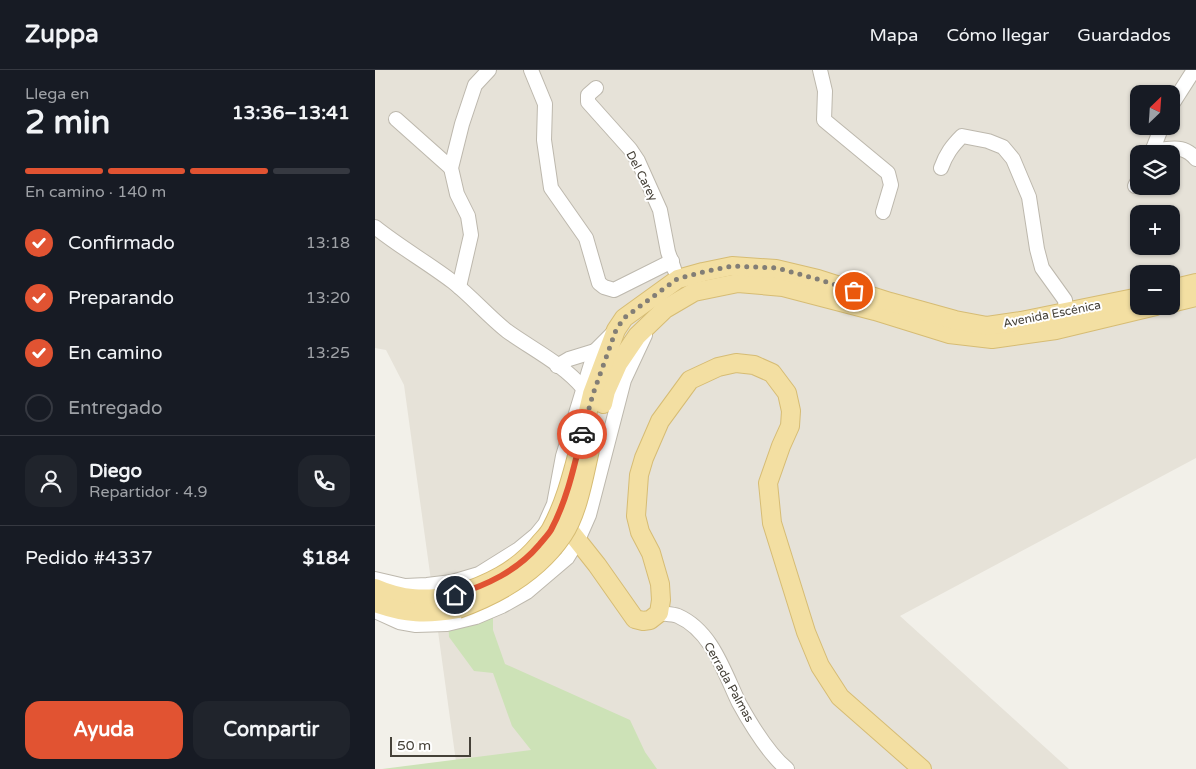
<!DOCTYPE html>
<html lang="es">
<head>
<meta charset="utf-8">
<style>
	body { margin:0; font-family:"Varela Round",sans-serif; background:#20242c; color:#f1f3f6; height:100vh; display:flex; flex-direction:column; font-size:19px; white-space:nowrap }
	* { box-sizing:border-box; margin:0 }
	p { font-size:16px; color:#9ea1a6 }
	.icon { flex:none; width:28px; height:28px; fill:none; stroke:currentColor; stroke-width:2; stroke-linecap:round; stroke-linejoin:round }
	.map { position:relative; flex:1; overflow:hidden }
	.drawer { display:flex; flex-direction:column; background:#171b24; width:375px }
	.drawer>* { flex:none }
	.needle { width:32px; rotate:25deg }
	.controls { position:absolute; left:755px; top:15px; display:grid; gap:10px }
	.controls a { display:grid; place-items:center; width:50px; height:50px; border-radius:10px; background:#171b24; box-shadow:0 1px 4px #0004; font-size:25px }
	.scale { position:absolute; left:15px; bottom:12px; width:81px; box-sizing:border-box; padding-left:5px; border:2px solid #454138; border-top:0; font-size:14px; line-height:18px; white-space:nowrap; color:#454138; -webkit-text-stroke:4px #fff; paint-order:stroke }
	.pin { position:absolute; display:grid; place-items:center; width:42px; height:42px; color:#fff; margin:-21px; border:2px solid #fff; border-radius:50%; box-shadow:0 1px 5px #0007 }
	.courier { position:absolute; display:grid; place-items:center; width:50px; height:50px; margin:-25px; border:4px solid #e15332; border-radius:50%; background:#fff; color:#222; box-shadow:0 1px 6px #0007 }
	.headline em { font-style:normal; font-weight:700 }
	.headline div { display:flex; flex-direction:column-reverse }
	.headline { display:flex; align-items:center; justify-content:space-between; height:85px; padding:0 25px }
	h1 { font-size:32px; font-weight:700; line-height:38px }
	.bar { display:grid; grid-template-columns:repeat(4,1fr); gap:8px 5px; align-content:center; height:60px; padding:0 25px }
	.bar i { height:6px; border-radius:4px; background:#363941 }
	.bar .active { background:#e15332 }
	.bar p { grid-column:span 4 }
	.line { display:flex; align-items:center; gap:12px; padding:0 25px; border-top:1px solid #363941 }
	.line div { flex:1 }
	.round { display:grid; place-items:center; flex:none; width:52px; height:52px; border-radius:15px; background:#20242c }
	ol { padding:0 25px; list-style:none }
	li { display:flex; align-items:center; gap:15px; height:55px }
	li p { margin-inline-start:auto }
	li .icon { padding:5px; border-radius:50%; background:#e15332; color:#fff; stroke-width:4 }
	li:last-child { color:#9ea1a6 }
	li i { width:28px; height:28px; border:2px solid #363941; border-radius:50% }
	.cta { display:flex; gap:10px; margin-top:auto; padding:10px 25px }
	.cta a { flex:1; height:58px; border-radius:15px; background:#e15332; color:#fff; font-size:20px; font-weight:700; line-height:58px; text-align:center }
	.cta a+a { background:#20242c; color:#f1f3f6 }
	header { display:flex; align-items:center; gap:30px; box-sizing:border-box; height:70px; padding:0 25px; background:#171b24; border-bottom:1px solid #363941 }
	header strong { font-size:24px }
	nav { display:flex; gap:28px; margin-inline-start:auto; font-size:18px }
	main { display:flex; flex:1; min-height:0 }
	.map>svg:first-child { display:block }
	.residential { fill:#e6e2d8; fill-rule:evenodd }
	.green { fill:#cde2b7 }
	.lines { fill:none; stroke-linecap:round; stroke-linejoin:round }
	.minor-casing { stroke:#bdb8ad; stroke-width:16 }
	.major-casing { stroke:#d6bc74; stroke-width:20 }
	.minor { stroke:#fff; stroke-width:14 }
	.major { stroke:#f3dfa2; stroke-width:18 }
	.major-bridge-casing { stroke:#d6bc74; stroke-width:20; stroke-linecap:butt }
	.major-bridge { stroke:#f3dfa2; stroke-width:18 }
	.done { stroke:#827e76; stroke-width:5; stroke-dasharray:0 9 }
	.route { stroke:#e15332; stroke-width:6 }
	.labels { text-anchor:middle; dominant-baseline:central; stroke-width:4; stroke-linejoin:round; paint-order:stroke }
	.street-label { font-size:12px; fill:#454138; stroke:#fff }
</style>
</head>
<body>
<header>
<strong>Zuppa</strong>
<nav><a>Mapa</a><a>Cómo llegar</a><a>Guardados</a></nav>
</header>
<main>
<section class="drawer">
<div class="headline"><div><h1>2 min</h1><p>Llega en</p></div><em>13:36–13:41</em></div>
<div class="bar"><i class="active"></i><i class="active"></i><i class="active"></i><i></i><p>En camino · 140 m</p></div>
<ol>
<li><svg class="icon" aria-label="check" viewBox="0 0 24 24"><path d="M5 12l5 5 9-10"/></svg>Confirmado<p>13:18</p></li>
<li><svg class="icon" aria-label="check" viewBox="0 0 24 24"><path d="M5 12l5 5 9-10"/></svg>Preparando<p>13:20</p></li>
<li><svg class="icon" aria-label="check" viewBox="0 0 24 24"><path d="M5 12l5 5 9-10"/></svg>En camino<p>13:25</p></li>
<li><i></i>Entregado</li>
</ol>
<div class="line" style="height:90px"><a class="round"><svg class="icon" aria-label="person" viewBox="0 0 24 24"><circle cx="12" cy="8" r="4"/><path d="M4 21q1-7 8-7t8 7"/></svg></a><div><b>Diego</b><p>Repartidor · 4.9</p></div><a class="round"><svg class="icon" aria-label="phone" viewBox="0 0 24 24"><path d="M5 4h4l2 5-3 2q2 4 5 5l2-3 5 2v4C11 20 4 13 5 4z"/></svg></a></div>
<div class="line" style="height:65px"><div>Pedido #4337</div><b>$184</b></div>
<div class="cta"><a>Ayuda</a><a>Compartir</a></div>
</section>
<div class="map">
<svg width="821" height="699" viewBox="0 0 821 699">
	<rect width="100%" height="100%" fill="#f2f0e9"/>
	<!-- residential -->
	<path class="residential" d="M0 0H821V388L525 546 694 699H82L29 315 11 280 0 278ZM764 24H796V56H764ZM764 84H796V116H764ZM764 144H796V176H764ZM764 204H796V236H764Z"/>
	<!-- green -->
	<polygon class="green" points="118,531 118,560 130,594 255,650 270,682 282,699 7,699 156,680 137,656 118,603 99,601 74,567 73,547"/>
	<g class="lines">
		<defs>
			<g id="minor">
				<polyline points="156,0 170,34 169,70 176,118 211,168 224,213 229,217 239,220 297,191"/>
				<polyline points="445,0 450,21 449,50 513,103 516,115 508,142"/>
				<polyline points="221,18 213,25 213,32 255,79 263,91 285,140 293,182 299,199"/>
				<polyline points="796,36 819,0"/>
				<polyline points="21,49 76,98"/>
				<path d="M777 80C795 80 808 73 821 89"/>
				<polyline points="776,84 787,56"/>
				<path d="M566 98C571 84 577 76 587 66L613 71 628 77 638 89 654 127 662 179 667 198 690 230 691 242"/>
				<polyline points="760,116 764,109"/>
				<path d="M0 157C25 177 53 193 78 212 97 227 113 246 132 261 157 279 188 294 208 318"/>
				<polyline points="84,217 96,165 93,146 82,124 76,98 87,54 100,15 114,0"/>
				<polyline points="182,296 194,289 220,281"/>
				<polyline points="0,509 30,516 52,515 77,512 104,504 144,479 161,465 170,454 179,434 188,386 220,281 239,262"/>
				<polyline points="0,541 24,552 41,555 72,554 101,547 127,536 152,522 192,488 203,470 214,445 249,310 270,265"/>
				<path d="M284 543C290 544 297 544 303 546 337 561 349 602 364 633 375 653 394 684 412 699"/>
			</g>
			<g id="major">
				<polyline points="796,219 821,213"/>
				<polyline points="796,233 821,227"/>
				<polyline points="228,334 231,321 243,294 262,266 290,239 319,222 363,213 408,217 500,241 574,264 617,269 681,260 781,236"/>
				<polyline points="204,379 217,324 241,260 249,248 303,209 328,202 357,196 401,199 443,209 515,232 580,250 612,256 646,251 764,227"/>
				<polyline points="184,447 222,495 260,549 268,551 275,550 284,543 286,530 285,514 276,483 265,462 261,446 264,405 269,388 285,351 315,310 343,297 361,293 379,295 397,303 412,323 416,341 415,356 406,376 393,413 397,453 431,562 445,596 465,627 547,699"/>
				<path d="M0 518C27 530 51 531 80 525"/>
				<path d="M0 533C31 544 51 545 83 539"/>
			</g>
		</defs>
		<!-- minor casing -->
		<use href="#minor" class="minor-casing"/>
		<!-- major casing -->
		<use href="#major" class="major-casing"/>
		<!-- minor -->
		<use href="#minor" class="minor"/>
		<!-- major -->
		<use href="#major" class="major"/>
		<defs>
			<g id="major-bridge">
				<path d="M80 525C112 515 142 501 164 474 168 469 173 465 176 459 189 435 196 409 203 382"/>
				<path d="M83 539C125 524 163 502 188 465 203 443 209 406 215 380"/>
			</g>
		</defs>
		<!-- major-bridge casing -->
		<use href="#major-bridge" class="major-bridge-casing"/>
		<!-- major-bridge -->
		<use href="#major-bridge" class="major-bridge"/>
	</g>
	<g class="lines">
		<!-- done -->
		<polyline class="done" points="207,364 218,324 241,260 249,248 302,209 328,202 357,196 402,198 442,209 479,221"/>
		<!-- route -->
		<path class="route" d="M80 525C112 515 142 501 164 475 168 470 173 465 176 460 192 430 199 397 207 364"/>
	</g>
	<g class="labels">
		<!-- street labels -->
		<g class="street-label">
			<text transform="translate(267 106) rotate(63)">Del Carey</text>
			<text transform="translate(677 244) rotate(-11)">Avenida Escénica</text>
			<text transform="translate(354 612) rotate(61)">Cerrada Palmas</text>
		</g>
	</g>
</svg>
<div class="controls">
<a><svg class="needle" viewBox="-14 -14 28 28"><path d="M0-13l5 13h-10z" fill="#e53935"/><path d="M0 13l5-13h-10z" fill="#9ea1a6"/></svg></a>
<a><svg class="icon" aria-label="layers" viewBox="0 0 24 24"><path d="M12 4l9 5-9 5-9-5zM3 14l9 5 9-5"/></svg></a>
<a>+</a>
<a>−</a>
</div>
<div class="scale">50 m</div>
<div class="pin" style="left:479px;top:221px;background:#ea580c"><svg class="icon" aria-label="bag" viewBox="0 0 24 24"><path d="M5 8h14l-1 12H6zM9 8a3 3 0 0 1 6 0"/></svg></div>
<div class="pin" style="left:80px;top:525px;background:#1f2937"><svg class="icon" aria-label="home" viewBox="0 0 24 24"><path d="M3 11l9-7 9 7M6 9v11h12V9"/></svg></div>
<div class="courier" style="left:207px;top:364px"><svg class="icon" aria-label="car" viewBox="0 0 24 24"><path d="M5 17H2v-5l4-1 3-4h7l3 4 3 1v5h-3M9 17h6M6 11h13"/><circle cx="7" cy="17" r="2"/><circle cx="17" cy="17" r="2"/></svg></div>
</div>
</main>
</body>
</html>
